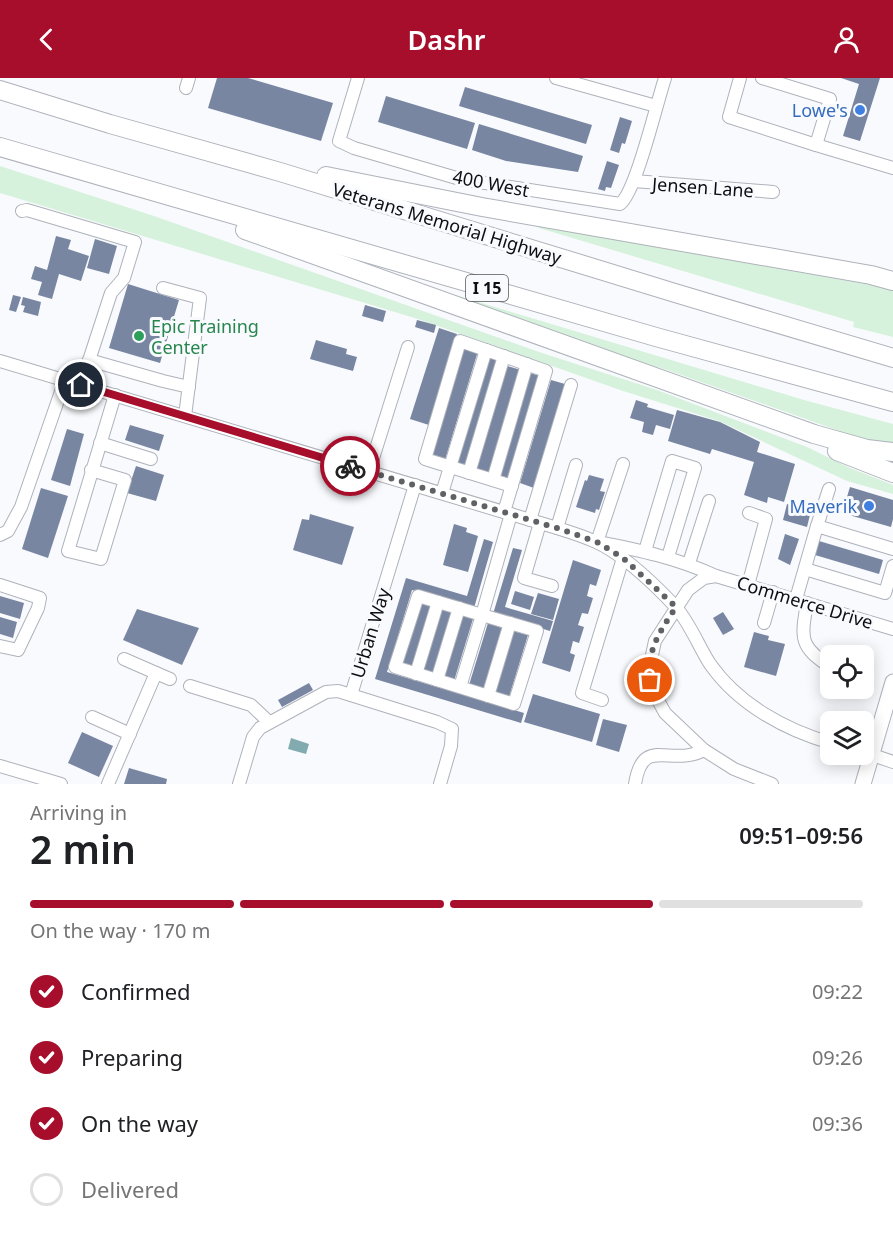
<!DOCTYPE html>
<html lang="en">
<head>
<meta charset="utf-8">
<style>
	body { margin:0; font-family:"Noto Sans",sans-serif; background:#f2f2f2; color:#202124; height:100vh; display:flex; flex-direction:column; font-size:22px; white-space:nowrap }
	* { box-sizing:border-box; margin:0 }
	p { font-size:20px; color:#757577 }
	.icon { flex:none; width:33px; height:33px; fill:none; stroke:currentColor; stroke-width:2; stroke-linecap:round; stroke-linejoin:round }
	.map { position:relative; height:706px; overflow:hidden }
	.details { display:flex; flex-direction:column; background:#fff; flex:1 }
	.details>* { flex:none }
	.fabs { position:absolute; left:820px; top:567px; display:grid; gap:12px }
	.fabs a { display:grid; place-items:center; width:54px; height:54px; border-radius:9px; background:#fff; box-shadow:0 3px 15px #0003; font-size:30px }
	.pin { position:absolute; display:grid; place-items:center; width:51px; height:51px; color:#fff; margin:-26px; border:3px solid #fff; border-radius:50%; box-shadow:0 2px 6px #0007 }
	.courier { position:absolute; display:grid; place-items:center; width:60px; height:60px; margin:-30px; border:4px solid #a70e2c; border-radius:50%; background:#fff; color:#222; box-shadow:0 2px 8px #0007 }
	.headline em { font-style:normal; font-weight:600 }
	.headline div { display:flex; flex-direction:column-reverse }
	.headline { display:flex; align-items:center; justify-content:space-between; height:102px; padding:0 30px }
	h1 { font-size:39px; font-weight:600; line-height:45px }
	.bar { display:grid; grid-template-columns:repeat(4,1fr); gap:9px 6px; align-content:center; height:72px; padding:0 30px }
	.bar i { height:8px; border-radius:4px; background:#e0e0e0 }
	.bar .active { background:#a70e2c }
	.bar p { grid-column:span 4 }
	ol { padding:0 30px; list-style:none }
	li { display:flex; align-items:center; gap:18px; height:66px }
	li p { margin-inline-start:auto }
	li .icon { padding:6px; border-radius:50%; background:#a70e2c; color:#fff; stroke-width:4 }
	li:last-child { color:#757577 }
	li i { width:33px; height:33px; border:3px solid #e0e0e0; border-radius:50% }
	header { display:flex; justify-content:space-between; align-items:center; height:78px; padding:0 30px; background:#a70e2c; color:#fff; font-size:27px; font-weight:600 }
	.map>svg:first-child { display:block }
	.green { fill:#d6f2dc }
	.water { fill:#81abae }
	.building { fill:#7986a2 }
	.lines { fill:none; stroke-linecap:round; stroke-linejoin:round }
	.minor-casing { stroke:#aeb2ba; stroke-width:14 }
	.major-casing { stroke:#aeb2ba; stroke-width:17 }
	.highway-casing { stroke:#aeb2ba; stroke-width:20 }
	.minor { stroke:#fff; stroke-width:12 }
	.major { stroke:#fff; stroke-width:15 }
	.highway { stroke:#fff; stroke-width:18 }
	.done { stroke:#5f6164; stroke-width:6; stroke-dasharray:0 10.8 }
	.route { stroke:#a70e2c; stroke-width:8 }
	.shop-dot { fill:#3f7fe0; stroke:#f8fafd; stroke-width:2 }
	.leisure-dot { fill:#2e9e5b; stroke:#f8fafd; stroke-width:2 }
	.labels { text-anchor:middle; dominant-baseline:central; stroke-width:6; stroke-linejoin:round; paint-order:stroke }
	.shield { fill:#f8fafd; stroke:#545558; stroke-width:1.5 }
	.shield-label { font-size:16px; font-weight:bold; fill:#0d0e11 }
	.shop-label { font-size:18px; fill:#366cbe; stroke:#f8fafd; text-anchor:end }
	.street-label { font-size:18px; fill:#0d0e11; stroke:#f8fafd }
	.leisure-label { font-size:18px; fill:#27864d; stroke:#f8fafd; text-anchor:start }
</style>
</head>
<body>
<header><svg class="icon" aria-label="back" viewBox="0 0 24 24"><path d="M15 5l-7 7 7 7"/></svg>Dashr<svg class="icon" aria-label="person" viewBox="0 0 24 24"><circle cx="12" cy="8" r="4"/><path d="M4 21q1-7 8-7t8 7"/></svg></header>
<div class="map">
<svg width="893" height="706" viewBox="0 0 893 706">
	<rect width="100%" height="100%" fill="#f8fafd"/>
	<!-- green -->
	<g class="green">
		<polygon points="0,88 151,137 542,275 657,312 807,369 850,390 893,407 893,416 847,403 719,343 623,313 418,241 0,115"/>
		<polygon points="539,148 893,211 893,259 853,249 854,244 539,150"/>
		<polygon points="445,214 804,322 893,346 893,365 865,362 670,293 559,258 443,220"/>
	</g>
	<!-- water -->
	<polygon class="water" points="291,660 309,666 306,676 288,671"/>
	<!-- building -->
	<g class="building">
		<polygon points="217,0 248,0 333,25 321,63 208,30"/>
		<polygon points="880,0 860,63 843,58 859,6 841,0"/>
		<polygon points="465,9 592,47 586,66 459,28"/>
		<polygon points="386,18 475,45 467,71 378,44"/>
		<polygon points="620,39 632,43 625,66 622,65 619,75 610,72"/>
		<polygon points="479,46 583,78 578,94 506,83 472,72"/>
		<polygon points="607,83 619,87 611,110 606,109 605,113 598,111"/>
		<polygon points="56,158 71,162 68,171 89,178 81,203 59,196 52,221 38,217 42,204 31,201 35,188 47,192"/>
		<polygon points="95,161 117,168 109,196 87,190"/>
		<polygon points="128,206 179,222 160,285 109,270"/>
		<polygon points="13,217 21,219 16,234 9,232"/>
		<polygon points="23,219 41,224 38,238 23,234 25,228 21,227"/>
		<polygon points="365,227 386,233 383,244 362,238"/>
		<polygon points="417,242 436,247 434,255 415,249"/>
		<polygon points="439,250 457,256 429,347 410,341"/>
		<polygon points="316,262 347,271 346,276 357,279 353,293 310,281"/>
		<polygon points="464,269 478,273 445,382 431,378"/>
		<polygon points="489,277 499,280 466,389 457,386"/>
		<polygon points="507,288 521,292 490,396 475,392"/>
		<polygon points="530,295 540,298 508,401 499,398"/>
		<polygon points="551,302 565,306 534,410 520,405"/>
		<polygon points="636,322 648,326 647,329 674,337 670,351 656,347 653,357 642,354 644,344 630,340"/>
		<polygon points="677,332 720,344 760,364 757,374 795,386 784,424 768,419 767,425 744,417 754,384 712,371 710,376 668,363"/>
		<polygon points="130,347 164,357 159,373 125,362"/>
		<polygon points="67,351 84,356 70,408 51,402"/>
		<polygon points="136,388 164,397 156,423 127,415"/>
		<polygon points="589,397 604,401 600,413 605,414 599,432 596,431 595,435 576,429 585,402 587,403"/>
		<polygon points="850,409 893,422 893,441 891,449 842,435"/>
		<polygon points="41,410 68,418 48,480 22,471"/>
		<polygon points="787,426 811,433 807,449 783,442"/>
		<polygon points="310,436 354,449 342,487 293,472 302,441 309,442"/>
		<polygon points="454,446 467,450 466,454 478,458 468,494 443,487"/>
		<polygon points="785,456 799,461 790,487 778,481"/>
		<polygon points="484,461 493,464 474,530 412,512 387,594 524,635 521,645 375,601 406,500 467,518"/>
		<polygon points="819,463 883,482 879,496 815,477"/>
		<polygon points="513,470 522,472 505,529 553,543 550,553 493,536"/>
		<polygon points="573,482 601,492 596,508 590,506 587,518 593,520 588,536 582,535 578,547 584,549 579,565 573,563 570,575 575,577 570,594 542,585"/>
		<polygon points="515,513 534,519 530,532 511,526"/>
		<polygon points="538,515 559,521 553,542 531,536"/>
		<polygon points="0,518 24,525 20,541 0,535"/>
		<polygon points="421,525 431,528 412,590 402,587"/>
		<polygon points="137,531 199,550 182,587 123,562"/>
		<polygon points="442,532 452,535 433,597 423,594"/>
		<polygon points="723,534 734,551 723,557 713,540"/>
		<polygon points="463,538 473,541 454,603 444,600"/>
		<polygon points="0,539 17,544 13,560 0,556"/>
		<polygon points="488,545 502,550 483,612 469,607"/>
		<polygon points="513,553 528,557 509,619 494,614"/>
		<polygon points="754,554 769,558 768,562 785,566 776,598 744,589"/>
		<polygon points="309,605 313,612 282,629 278,622"/>
		<polygon points="533,616 600,636 592,664 524,644"/>
		<polygon points="603,641 627,647 619,674 596,667"/>
		<polygon points="82,654 113,668 99,699 68,685"/>
		<polygon points="129,690 167,701 166,706 124,706"/>
	</g>
	<g class="lines">
		<defs>
			<g id="minor">
				<path d="M358 0 339 63 354 70 460 101 620 126C636 114 657 24 665 0"/>
				<polyline points="556,0 656,28"/>
				<polyline points="740,0 729,39 816,67"/>
				<polyline points="762,0 830,21 816,67 893,90"/>
				<polyline points="186,10 189,0"/>
				<polyline points="634,103 773,114"/>
				<polyline points="22,133 27,132 135,164 124,200 111,215 81,307"/>
				<polyline points="163,210 200,220 185,338"/>
				<polyline points="486,272 460,263 425,381 512,408"/>
				<polyline points="89,282 163,303 189,309"/>
				<path d="M0 283 557 450C570 454 583 458 596 464 623 476 653 505 674 527 689 543 698 567 710 586 738 626 785 652 831 665"/>
				<polyline points="100,365 151,381"/>
				<path d="M623 386 597 464C639 472 677 480 716 498L893 551"/>
				<polyline points="91,392 125,402 101,481 68,473 115,317"/>
				<polyline points="369,393 408,269"/>
				<polyline points="469,395 504,278"/>
				<polyline points="493,402 527,286"/>
				<polyline points="442,415 486,272 546,293 504,434"/>
				<polyline points="530,442 571,307"/>
				<polyline points="540,445 524,500 552,508"/>
				<polyline points="817,448 829,411"/>
				<polyline points="557,450 576,387"/>
				<polyline points="0,457 8,453 21,429 65,302"/>
				<polyline points="645,473 672,383 695,390 668,479"/>
				<polyline points="689,485 709,423"/>
				<polyline points="805,491 885,515 893,488"/>
				<polyline points="716,498 704,500 688,512 655,563 649,591 653,613 665,635 704,672 734,691 772,706"/>
				<polyline points="0,507 40,520 38,530 18,572 0,568"/>
				<polyline points="748,507 766,441 749,435"/>
				<polyline points="796,521 817,448 893,471"/>
				<path d="M807 525C801 560 799 569 831 589"/>
				<polyline points="764,545 773,514"/>
				<polyline points="156,595 170,601"/>
				<polyline points="416,596 438,524"/>
				<polyline points="437,602 459,530"/>
				<polyline points="190,608 251,627 269,644"/>
				<polyline points="460,609 482,537 537,553 514,626 395,589 418,518 482,537 511,436"/>
				<polyline points="351,617 415,407"/>
				<polyline points="488,618 510,545"/>
				<polyline points="602,622 582,615 623,480"/>
				<polyline points="92,639 130,656"/>
				<polyline points="864,674 893,684"/>
				<polyline points="0,688 61,706"/>
				<polyline points="108,706 156,595 124,581"/>
				<polyline points="239,706 253,659 260,650 326,614 338,613 437,644 452,651 451,668 440,706"/>
				<path d="M635 706C643 656 670 690 704 672"/>
			</g>
			<polyline id="major" points="863,706 893,604"/>
			<g id="highway">
				<polyline points="0,12 110,46 280,94 675,215 893,280"/>
				<polyline points="0,69 656,259 893,324"/>
				<polyline points="326,98 482,129 871,197 893,203"/>
				<polyline points="245,152 814,356 867,371 893,374"/>
				<polyline points="837,373 893,395"/>
			</g>
		</defs>
		<!-- minor casing -->
		<use href="#minor" class="minor-casing"/>
		<!-- major casing -->
		<use href="#major" class="major-casing"/>
		<!-- highway casing -->
		<use href="#highway" class="highway-casing"/>
		<!-- minor -->
		<use href="#minor" class="minor"/>
		<!-- major -->
		<use href="#major" class="major"/>
		<!-- highway -->
		<use href="#highway" class="highway"/>
	</g>
	<g class="lines">
		<!-- done -->
		<path class="done" d="M350 388 557 450 597 464 623 480 676 529C660 554 647 570 650 602"/>
		<!-- route -->
		<polyline class="route" points="81,307 350,388"/>
	</g>
	<!-- markers -->
	<g class="shop-dot">
		<circle cx="860" cy="32" r="6"/>
		<circle cx="869" cy="428" r="6"/>
	</g>
	<circle class="leisure-dot" cx="139" cy="258" r="6"/>
	<g class="labels">
		<!-- shield labels -->
		<rect class="shield" x="466" y="197" width="42" height="26" rx="4.5"/>
		<g class="shield-label">
			<text x="487" y="210">I 15</text>
		</g>
		<!-- shop labels -->
		<g class="shop-label">
			<text x="848" y="32">Lowe's</text>
			<text x="857" y="428">Maverik</text>
		</g>
		<!-- street labels -->
		<g class="street-label">
			<text transform="translate(491 105) rotate(11)">400 West</text>
			<text transform="translate(703 109) rotate(4)">Jensen Lane</text>
			<text transform="translate(447 145) rotate(17)">Veterans Memorial Highway</text>
			<text transform="translate(805 524) rotate(17)">Commerce Drive</text>
			<text transform="translate(370 555) rotate(-73)">Urban Way</text>
		</g>
		<!-- leisure labels -->
		<g class="leisure-label">
			<text x="151" y="248">Epic Training<tspan x="151" dy="21">Center</tspan></text>
		</g>
	</g>
</svg>
<div class="fabs">
<a><svg class="icon" aria-label="locate" viewBox="0 0 24 24"><circle cx="12" cy="12" r="6"/><path d="M12 2v4M12 18v4M2 12h4M18 12h4"/></svg></a>
<a><svg class="icon" aria-label="layers" viewBox="0 0 24 24"><path d="M12 4l9 5-9 5-9-5zM3 14l9 5 9-5"/></svg></a>
</div>
<div class="pin" style="left:650px;top:602px;background:#ea580c"><svg class="icon" aria-label="bag" viewBox="0 0 24 24"><path d="M5 8h14l-1 12H6zM9 8a3 3 0 0 1 6 0"/></svg></div>
<div class="pin" style="left:81px;top:307px;background:#1f2937"><svg class="icon" aria-label="home" viewBox="0 0 24 24"><path d="M3 11l9-7 9 7M6 9v11h12V9"/></svg></div>
<div class="courier" style="left:350px;top:388px"><svg class="icon" aria-label="bike" viewBox="0 0 24 24"><circle cx="6" cy="16" r="4"/><circle cx="18" cy="16" r="4"/><path d="M6 16l4-8h5l3 8M10 8l3 8H6M13 5h3"/></svg></div>
</div>
<section class="details">
<div class="headline"><div><h1>2 min</h1><p>Arriving in</p></div><em>09:51–09:56</em></div>
<div class="bar"><i class="active"></i><i class="active"></i><i class="active"></i><i></i><p>On the way · 170 m</p></div>
<ol>
<li><svg class="icon" aria-label="check" viewBox="0 0 24 24"><path d="M5 12l5 5 9-10"/></svg>Confirmed<p>09:22</p></li>
<li><svg class="icon" aria-label="check" viewBox="0 0 24 24"><path d="M5 12l5 5 9-10"/></svg>Preparing<p>09:26</p></li>
<li><svg class="icon" aria-label="check" viewBox="0 0 24 24"><path d="M5 12l5 5 9-10"/></svg>On the way<p>09:36</p></li>
<li><i></i>Delivered</li>
</ol>
</section>
</body>
</html>
